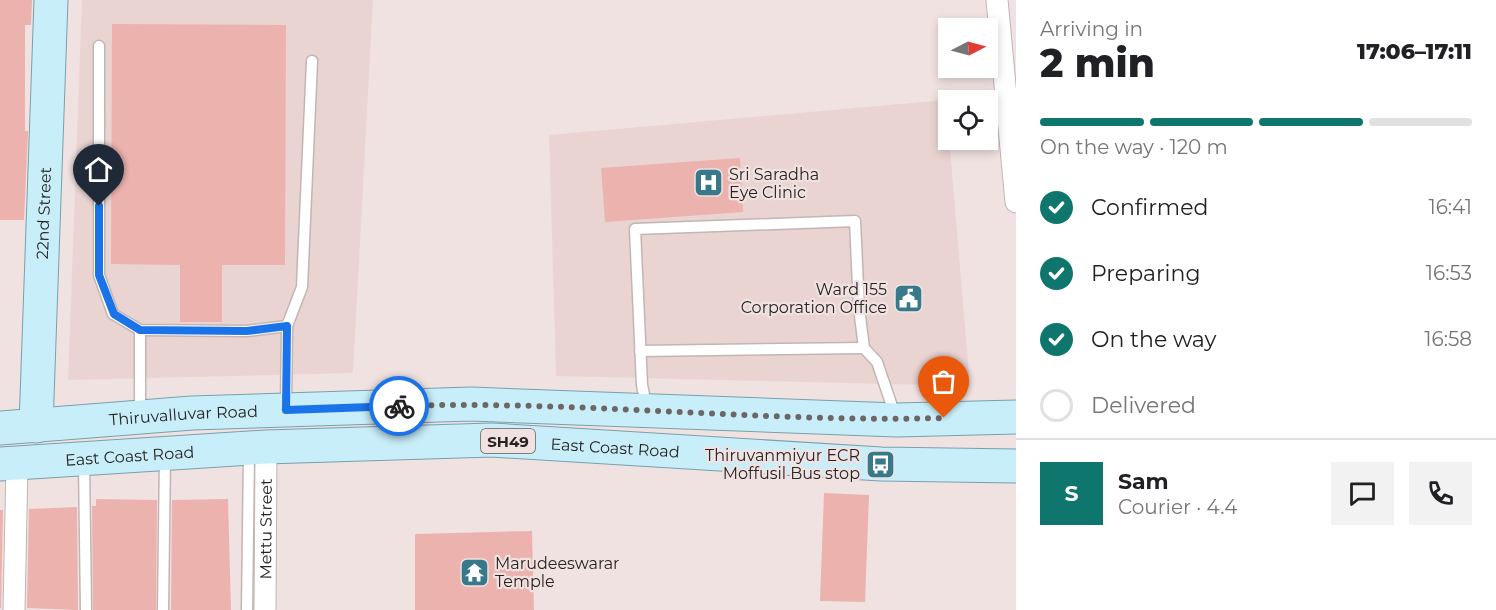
<!DOCTYPE html>
<html lang="en">
<head>
<meta charset="utf-8">
<style>
	body { margin:0; font-family:Montserrat,sans-serif; background:#f2f2f2; color:#202124; height:100vh; display:flex; flex-direction:column; font-size:22px; white-space:nowrap }
	* { box-sizing:border-box; margin:0 }
	p { font-size:20px; color:#757577 }
	.icon { flex:none; width:33px; height:33px; fill:none; stroke:currentColor; stroke-width:2; stroke-linecap:round; stroke-linejoin:round }
	.map { position:relative; flex:1; overflow:hidden }
	.sheet { display:flex; flex-direction:column; background:#fff; width:480px }
	.sheet>* { flex:none }
	.needle { width:39px; rotate:84deg }
	.fabs { position:absolute; left:938px; top:18px; display:grid; gap:12px }
	.fabs a { display:grid; place-items:center; width:60px; height:60px; border-radius:0px; background:#fff; box-shadow:0 3px 9px #0003; font-size:30px }
	.pin { position:absolute; display:grid; place-items:center; width:51px; height:51px; color:#fff; margin:-62px -26px; border-radius:50% 50% 50% 0; rotate:-45deg; box-shadow:0 0 6px #0007 }
	.pin .icon { rotate:45deg }
	.courier { position:absolute; display:grid; place-items:center; width:60px; height:60px; margin:-30px; border:4px solid #1a73e8; border-radius:50%; background:#fff; color:#222; box-shadow:0 2px 8px #0007 }
	.head em { font-style:normal; font-weight:800 }
	.head div { display:flex; flex-direction:column-reverse }
	.head { display:flex; align-items:center; justify-content:space-between; height:102px; padding:0 24px }
	h1 { font-size:39px; font-weight:800; line-height:45px }
	.bar { display:grid; grid-template-columns:repeat(4,1fr); gap:9px 6px; align-content:center; height:72px; padding:0 24px }
	.bar i { height:8px; border-radius:4px; background:#e0e0e0 }
	.bar .on { background:#0f766e }
	.bar p { grid-column:span 4 }
	.line { display:flex; align-items:center; gap:15px; padding:0 24px; border-top:2px solid #e0e0e0 }
	.line div { flex:1 }
	.round { display:grid; place-items:center; flex:none; width:63px; height:63px; border-radius:0px; background:#f2f2f2 }
	ol { padding:0 24px; list-style:none }
	li { display:flex; align-items:center; gap:18px; height:66px }
	li p { margin-inline-start:auto }
	li .icon { padding:6px; border-radius:50%; background:#0f766e; color:#fff; stroke-width:4 }
	li:last-child { color:#757577 }
	li i { width:33px; height:33px; border:3px solid #e0e0e0; border-radius:50% }
	main { display:flex; flex:1; min-height:0 }
	.map>svg:first-child { display:block }
	.built { fill:#ead4d2 }
	.building { fill:#ecb2ae }
	.lines { fill:none; stroke-linecap:round; stroke-linejoin:round }
	.lane-casing { stroke:#c2b5b4; stroke-width:13 }
	.street-casing { stroke:#c2b5b4; stroke-width:23 }
	.primary-casing { stroke:#78a0ac; stroke-width:35 }
	.lane { stroke:#fff; stroke-width:10 }
	.street { stroke:#fff; stroke-width:21 }
	.primary { stroke:#c8eefa; stroke-width:33 }
	.done { stroke:#6e6665; stroke-width:6; stroke-dasharray:0 10.8 }
	.route { stroke:#1a73e8; stroke-width:8 }
	.labels { text-anchor:middle; dominant-baseline:central; stroke-width:4.5; stroke-linejoin:round; paint-order:stroke }
	.shield { fill:#f0e2e1; stroke:#645c5b; stroke-width:1.5 }
	.shield-label { font-size:15px; font-weight:bold; fill:#282322 }
	.poi-label { font-size:16px; fill:#282322; stroke:#f0e2e1; text-anchor:start }
	.street-label { font-size:16px; fill:#282322; stroke:#f0e2e1 }
</style>
</head>
<body>
<main>
<div class="map">
<svg width="1016" height="610" viewBox="0 0 1016 610">
	<rect width="100%" height="100%" fill="#f0e2e1"/>
	<!-- built -->
	<g class="built">
		<polygon points="82,0 373,0 353,373 68,380"/>
		<polygon points="946,100 970,386 556,376 549,135"/>
	</g>
	<!-- building -->
	<g class="building">
		<polygon points="0,0 32,0 31,25 25,25 25,131 28,131 24,220 0,220"/>
		<polygon points="112,24 286,25 285,265 222,265 222,322 180,322 180,265 111,264"/>
		<polygon points="740,158 743,212 605,222 601,168"/>
		<polygon points="824,493 869,495 865,602 820,601"/>
		<polygon points="96,499 157,500 156,610 93,610 92,506 96,506"/>
		<polygon points="228,499 231,610 171,610 172,500"/>
		<polygon points="77,507 78,610 27,608 29,509"/>
		<polygon points="0,510 3,510 1,608 0,608"/>
		<polygon points="532,531 534,610 415,610 415,534"/>
	</g>
	<g class="lines">
		<defs>
			<g id="lane">
				<polyline points="99,46 99,275 113,314 140,330 247,331 287,326 302,287 312,61"/>
				<polyline points="140,330 140,414"/>
				<polyline points="640,351 864,348"/>
				<polyline points="646,405 642,385 635,229 855,221 859,308 864,348 877,362 895,415"/>
				<polyline points="286,407 287,326"/>
				<polyline points="84,462 86,610"/>
				<polyline points="163,610 165,457"/>
				<polyline points="247,610 249,451"/>
			</g>
			<g id="street">
				<polyline points="997,0 1016,202"/>
				<polyline points="14,610 17,464"/>
				<path id="s1" d="M265 610 266 447"/>
			</g>
			<g id="primary">
				<path id="s2" d="M36 426 51 0"/>
				<path id="s3" d="M0 428 192 413 471 404 897 420 1016 417"/>
				<path id="s4" d="M0 464 266 447 492 440 881 464 1016 466"/>
			</g>
		</defs>
		<!-- lane casing -->
		<use href="#lane" class="lane-casing"/>
		<!-- street casing -->
		<use href="#street" class="street-casing"/>
		<!-- primary casing -->
		<use href="#primary" class="primary-casing"/>
		<!-- lane -->
		<use href="#lane" class="lane"/>
		<!-- street -->
		<use href="#street" class="street"/>
		<!-- primary -->
		<use href="#primary" class="primary"/>
	</g>
	<g class="lines">
		<!-- done -->
		<path class="done" d="M399 406C581 400 763 423 944 418"/>
		<!-- route -->
		<polyline class="route" points="99,206 99,275 114,314 140,330 247,331 287,326 286,410 399,406"/>
	</g>
	<!-- icons -->
	<defs>
		<symbol id="hospital-square" viewBox="-11 -11 22 22"><rect x="-9" y="-9" width="18" height="18" rx="4" fill="#37788b" stroke="#f0e2e1"/><path d="M-5-5h3v3.5h4V-5h3V5h-3V1.5h-4V5h-3Z" fill="#fff"/></symbol>
		<symbol id="civic-square" viewBox="-11 -11 22 22"><rect x="-9" y="-9" width="18" height="18" rx="4" fill="#37788b" stroke="#f0e2e1"/><path d="M-.6-6.5H3V-4.5H.6V-3L4-1V1h2V6H-6V1h2V-1L-.6-3ZM-1.2 2.5V6h2.4V2.5Z" fill="#fff"/></symbol>
		<symbol id="bus-square" viewBox="-11 -11 22 22"><rect x="-9" y="-9" width="18" height="18" rx="4" fill="#37788b" stroke="#f0e2e1"/><path d="M-5-6H5V4H4V6H2V4H-2V6H-4V4H-5ZM-3.5-4V0h7V-4ZM-3.5 1.2v1.5H-2V1.2ZM2 1.2v1.5H3.5V1.2Z" fill="#fff"/></symbol>
		<symbol id="temple-square" viewBox="-11 -11 22 22"><rect x="-9" y="-9" width="18" height="18" rx="4" fill="#37788b" stroke="#f0e2e1"/><path d="M0-6L5-2H3V0L6.5 2.5H4V6H1.5V3h-3V6H-4V2.5H-6.5L-3 0V-2H-5Z" fill="#fff"/></symbol>
	</defs>
	<g fill-rule="evenodd">
		<use href="#hospital-square" x="692" y="166" width="33" height="33"/>
		<use href="#civic-square" x="892" y="282" width="33" height="33"/>
		<use href="#bus-square" x="864" y="448" width="33" height="33"/>
		<use href="#temple-square" x="458" y="556" width="33" height="33"/>
	</g>
	<g class="labels">
		<!-- shield labels -->
		<rect class="shield" x="481" y="429" width="54" height="24" rx="4.5"/>
		<g class="shield-label">
			<text x="508" y="441">SH49</text>
		</g>
		<!-- poi labels -->
		<g class="poi-label">
			<text x="729" y="174">Sri Saradha<tspan x="729" dy="18">Eye Clinic</tspan></text>
			<text x="887" y="289" text-anchor="end">Ward 155<tspan x="887" dy="18">Corporation Office</tspan></text>
			<text x="860" y="455" text-anchor="end">Thiruvanmiyur ECR<tspan x="860" dy="18">Moffusil Bus stop</tspan></text>
			<text x="495" y="563">Marudeeswarar<tspan x="495" dy="18">Temple</tspan></text>
		</g>
		<!-- street labels -->
		<g class="street-label">
			<text stroke="none"><textPath href="#s2" startOffset="213">22nd Street</textPath></text>
			<text stroke="none"><textPath href="#s3" startOffset="184">Thiruvalluvar Road</textPath></text>
			<text stroke="none"><textPath href="#s4" startOffset="616">East Coast Road</textPath></text>
			<text stroke="none"><textPath href="#s4" startOffset="130">East Coast Road</textPath></text>
			<text stroke="none"><textPath href="#s1" startOffset="81">Mettu Street</textPath></text>
		</g>
	</g>
</svg>
<div class="fabs">
<a><svg class="needle" viewBox="-14 -14 28 28"><path d="M0-13l5 13h-10z" fill="#e53935"/><path d="M0 13l5-13h-10z" fill="#757577"/></svg></a>
<a><svg class="icon" aria-label="locate" viewBox="0 0 24 24"><circle cx="12" cy="12" r="6"/><path d="M12 2v4M12 18v4M2 12h4M18 12h4"/></svg></a>
</div>
<div class="pin" style="left:944px;top:418px;background:#ea580c"><svg class="icon" aria-label="bag" viewBox="0 0 24 24"><path d="M5 8h14l-1 12H6zM9 8a3 3 0 0 1 6 0"/></svg></div>
<div class="pin" style="left:99px;top:206px;background:#1f2937"><svg class="icon" aria-label="home" viewBox="0 0 24 24"><path d="M3 11l9-7 9 7M6 9v11h12V9"/></svg></div>
<div class="courier" style="left:399px;top:406px"><svg class="icon" aria-label="bike" viewBox="0 0 24 24"><circle cx="6" cy="16" r="4"/><circle cx="18" cy="16" r="4"/><path d="M6 16l4-8h5l3 8M10 8l3 8H6M13 5h3"/></svg></div>
</div>
<section class="sheet">
<div class="head"><div><h1>2 min</h1><p>Arriving in</p></div><em>17:06–17:11</em></div>
<div class="bar"><i class="on"></i><i class="on"></i><i class="on"></i><i></i><p>On the way · 120 m</p></div>
<ol>
<li><svg class="icon" aria-label="check" viewBox="0 0 24 24"><path d="M5 12l5 5 9-10"/></svg>Confirmed<p>16:41</p></li>
<li><svg class="icon" aria-label="check" viewBox="0 0 24 24"><path d="M5 12l5 5 9-10"/></svg>Preparing<p>16:53</p></li>
<li><svg class="icon" aria-label="check" viewBox="0 0 24 24"><path d="M5 12l5 5 9-10"/></svg>On the way<p>16:58</p></li>
<li><i></i>Delivered</li>
</ol>
<div class="line" style="height:108px"><b class="round" style="background:#0f766e;color:#fff">S</b><div><b>Sam</b><p>Courier · 4.4</p></div><a class="round"><svg class="icon" aria-label="chat" viewBox="0 0 24 24"><path d="M4 5h16v11H9l-5 4z"/></svg></a><a class="round"><svg class="icon" aria-label="phone" viewBox="0 0 24 24"><path d="M5 4h4l2 5-3 2q2 4 5 5l2-3 5 2v4C11 20 4 13 5 4z"/></svg></a></div>
</section>
</main>
</body>
</html>
